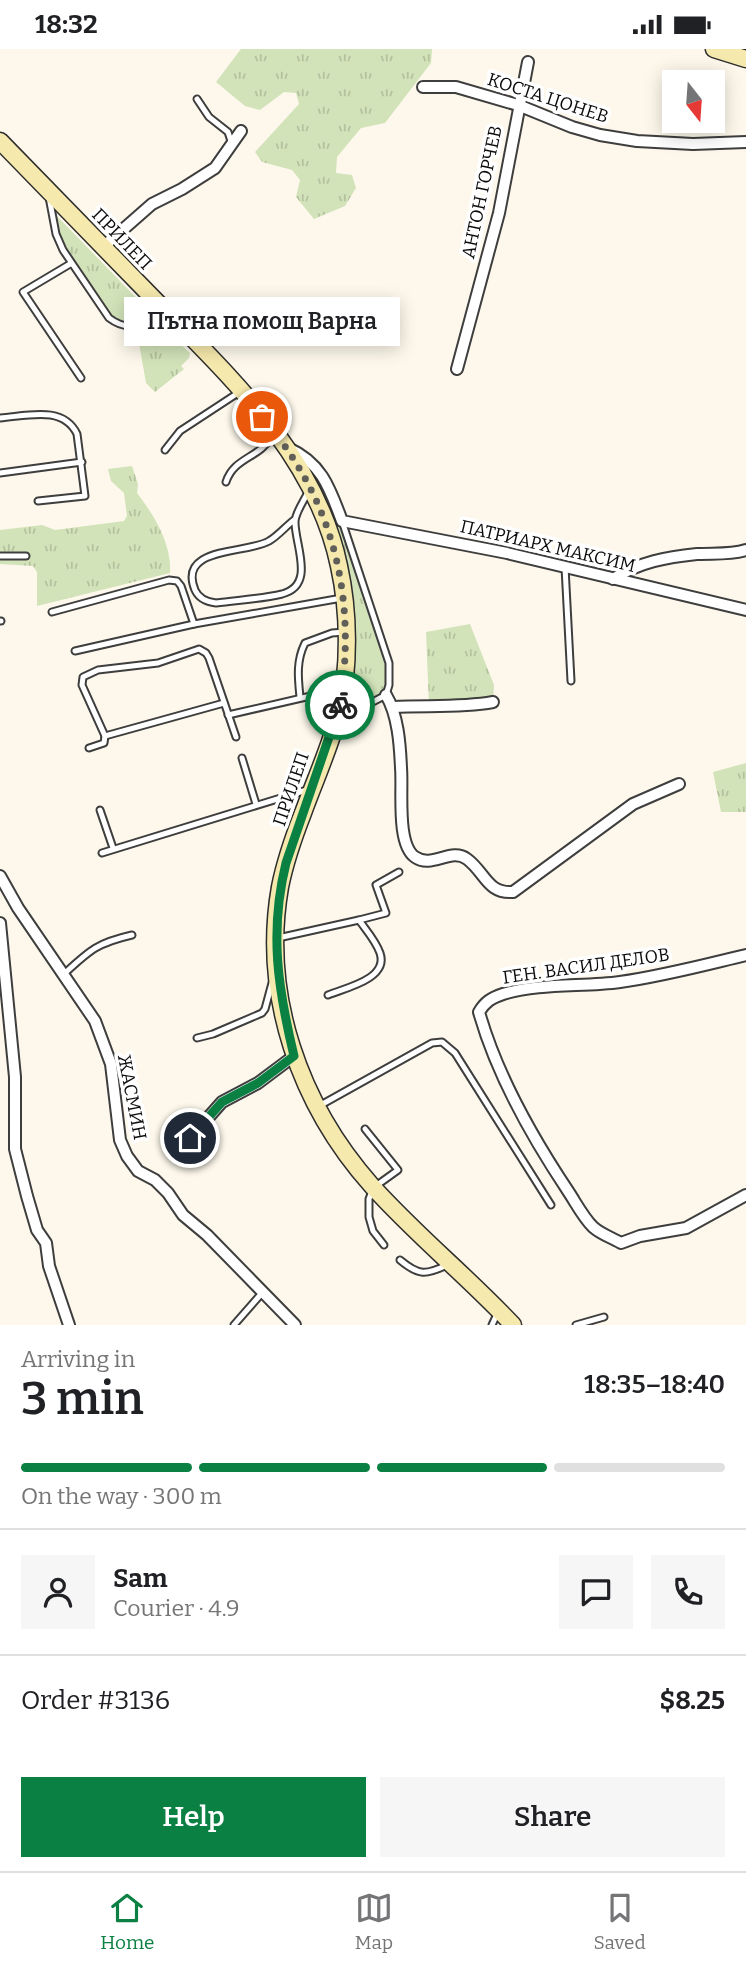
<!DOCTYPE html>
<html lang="en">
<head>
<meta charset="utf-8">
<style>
	body { margin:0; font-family:Bitter,serif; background:#f6f6f6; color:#202124; height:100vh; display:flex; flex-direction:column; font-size:26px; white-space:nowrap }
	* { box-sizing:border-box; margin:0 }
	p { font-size:23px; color:#757577 }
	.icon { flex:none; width:38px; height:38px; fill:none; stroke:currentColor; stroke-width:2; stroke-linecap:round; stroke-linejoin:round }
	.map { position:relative; height:1276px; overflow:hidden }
	.details { display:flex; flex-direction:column; background:#fff; flex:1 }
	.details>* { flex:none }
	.needle { width:46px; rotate:163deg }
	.tools { position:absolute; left:662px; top:21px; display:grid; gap:14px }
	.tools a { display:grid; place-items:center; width:63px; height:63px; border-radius:0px; background:#fff; box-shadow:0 4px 18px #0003; font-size:35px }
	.pin { position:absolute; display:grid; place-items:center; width:60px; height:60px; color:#fff; margin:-30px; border:4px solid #fff; border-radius:50%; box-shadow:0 2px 7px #0007 }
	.courier { position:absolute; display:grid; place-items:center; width:70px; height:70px; margin:-35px; border:5px solid #0b8043; border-radius:50%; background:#fff; color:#222; box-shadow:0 2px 9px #0007 }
	.bubble { position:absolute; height:49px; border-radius:0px; background:#fff; box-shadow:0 4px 18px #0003; font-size:23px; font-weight:600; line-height:49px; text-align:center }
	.head em { font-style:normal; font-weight:600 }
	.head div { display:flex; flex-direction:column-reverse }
	.head { display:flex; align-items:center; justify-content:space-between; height:119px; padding:0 21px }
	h1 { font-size:46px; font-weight:600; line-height:52px }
	.bar { display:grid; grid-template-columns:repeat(4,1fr); gap:10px 7px; align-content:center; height:84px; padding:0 21px }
	.bar i { height:9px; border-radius:5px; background:#e0e0e0 }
	.bar .selected { background:#0b8043 }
	.bar p { grid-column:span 4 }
	.line { display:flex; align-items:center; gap:18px; padding:0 21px; border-top:2px solid #e0e0e0 }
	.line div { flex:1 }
	.round { display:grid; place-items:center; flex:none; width:74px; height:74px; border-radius:0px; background:#f6f6f6 }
	.primary-button { display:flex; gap:14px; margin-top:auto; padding:14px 21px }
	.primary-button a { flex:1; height:80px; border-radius:0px; background:#0b8043; color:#fff; font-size:28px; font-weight:600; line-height:80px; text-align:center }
	.primary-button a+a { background:#f6f6f6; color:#202124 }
	.status { display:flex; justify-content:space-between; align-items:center; height:49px; padding:0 35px; background:#fff; direction:ltr }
	.status svg { height:19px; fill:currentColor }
	.menu { display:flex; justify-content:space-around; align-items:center; height:98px; border-top:2px solid #e0e0e0; background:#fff; font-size:19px; color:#757577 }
	.menu a { display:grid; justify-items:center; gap:4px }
	.menu .selected { color:#0b8043 }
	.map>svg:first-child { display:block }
	.grass { fill:url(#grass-tufts) }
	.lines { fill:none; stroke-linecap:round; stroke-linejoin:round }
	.lane-casing { stroke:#3e3e3e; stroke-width:9 }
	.street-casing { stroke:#3e3e3e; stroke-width:14 }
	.secondary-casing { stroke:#2d2d2d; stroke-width:19 }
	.lane { stroke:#fff; stroke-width:5 }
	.street { stroke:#fff; stroke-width:10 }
	.secondary { stroke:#f6e9ad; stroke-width:16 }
	.done { stroke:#605e59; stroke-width:7; stroke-dasharray:0 12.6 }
	.route { stroke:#0b8043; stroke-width:9 }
	.labels { text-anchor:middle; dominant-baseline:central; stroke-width:7; stroke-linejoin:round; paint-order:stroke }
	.street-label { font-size:18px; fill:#0b0b0b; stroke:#fff }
</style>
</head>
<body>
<div class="status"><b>18:32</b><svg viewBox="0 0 49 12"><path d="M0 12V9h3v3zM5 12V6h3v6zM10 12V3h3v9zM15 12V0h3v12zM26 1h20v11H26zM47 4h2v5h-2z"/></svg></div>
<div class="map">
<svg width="746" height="1276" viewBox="0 0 746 1276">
	<defs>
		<pattern id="grass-tufts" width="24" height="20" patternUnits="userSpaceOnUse" patternTransform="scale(1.75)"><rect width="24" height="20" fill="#d2e3b9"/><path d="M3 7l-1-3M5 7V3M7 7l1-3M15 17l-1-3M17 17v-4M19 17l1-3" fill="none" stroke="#b3c19e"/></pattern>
	</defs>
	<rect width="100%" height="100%" fill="#fdf8eb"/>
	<!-- grass -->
	<g class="grass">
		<polygon points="241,0 432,0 431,14 385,74 361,79 337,108 336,124 352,126 356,139 345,157 314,170 296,148 300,131 292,121 262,113 255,103 299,55 296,44 284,43 260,61 245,57 216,33"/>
		<polygon points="53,163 154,267 129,278 109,269 63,201"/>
		<polygon points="160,276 190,304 189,309 181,317 184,320 155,343 146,334 138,288"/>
		<polygon points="301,407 327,432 386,599 389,636 376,653 344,663 351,567"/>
		<path d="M132 417 138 435 137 444C154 466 172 495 170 524L37 557V523L33 517 0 515V481L42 476 55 481 124 472 127 467 124 444 111 432 108 420Z"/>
		<polygon points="470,575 494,636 493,653 429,656 426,583"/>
		<polygon points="746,714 746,763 721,763 713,723"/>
	</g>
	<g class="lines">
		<defs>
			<g id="lane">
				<polyline points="197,50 209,68 228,83 231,92"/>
				<path d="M49 148 56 185 63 201 109 269C129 284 144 276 160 261"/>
				<polyline points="70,215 23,243 81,329"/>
				<path d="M0 369C27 367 63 356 77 385L85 447 38 452"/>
				<polyline points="165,401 180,382 241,342"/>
				<polyline points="0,424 82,413"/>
				<path d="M226 433C234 408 259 410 273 386"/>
				<path d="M294 471C286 477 278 487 269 492 247 505 177 497 195 541 199 550 207 553 216 554 238 551 261 550 282 545 316 536 295 497 295 473 295 464 304 452 308 443"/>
				<polyline points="0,507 26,507"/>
				<polyline points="565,518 571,632"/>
				<polyline points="52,563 169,531 177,532 181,537 194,575 75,602"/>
				<polyline points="0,572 1,572"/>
				<polyline points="194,575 342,549"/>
				<path d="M300 648C298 629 296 612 305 594L332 584 345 583"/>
				<polyline points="341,663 363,658 386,646 389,636 389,614 342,472"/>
				<polyline points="228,666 341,640"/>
				<polyline points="105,687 82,636 83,628 98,621 158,614 199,600 206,604 209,609 236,688"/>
				<polyline points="89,699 104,694 105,687 224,654"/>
				<polyline points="242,709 256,755"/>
				<polyline points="100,761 113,799"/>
				<polyline points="102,804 310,740"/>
				<polyline points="359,871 386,864 376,836 399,823"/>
				<path d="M278 889 359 871C366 881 376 892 380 904 389 930 345 939 328 946"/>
				<path d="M64 925C90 901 97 894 132 886"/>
				<polyline points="197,989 213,985 262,964 265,960 272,934"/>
				<polyline points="319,1057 432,994 442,993 455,1004 551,1156"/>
				<polyline points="365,1080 398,1121 373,1139 369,1150 369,1168 373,1182 384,1196"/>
				<path d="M400 1211C419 1227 426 1226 447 1216"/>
				<polyline points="234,1276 262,1244"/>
				<polyline points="492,1276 498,1263"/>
				<polyline points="576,1276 604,1268"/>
			</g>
			<g id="street">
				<polyline points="423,38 456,38 518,56 572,78 600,86 637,92 693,95 746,93"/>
				<polyline points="103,198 152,155 182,140 215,119 241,82"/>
				<polyline points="457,320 499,164 528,13"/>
				<path d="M288 399C322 414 330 440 342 472L507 504 746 561"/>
				<path d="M613 530C639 513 667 508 697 505 714 504 730 506 746 501"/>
				<path d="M386 646C398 666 400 695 401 719 403 740 396 795 415 808 432 820 451 798 467 810 485 823 487 845 513 843L633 755 679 735"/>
				<path d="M393 658C427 656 460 659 493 653"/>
				<polyline points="0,827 18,859 95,972 111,1015 120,1091 127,1107 138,1122 155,1131 168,1144 183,1166 207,1186 295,1276"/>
				<polyline points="0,874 15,1028 15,1100 27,1147 37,1181 46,1194 49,1217 69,1276"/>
				<path d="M746 906C704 916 663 927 620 933 583 938 539 934 503 945 491 949 485 953 479 963 497 1027 532 1088 568 1142 576 1154 583 1168 593 1178 602 1186 611 1188 621 1194L640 1187 686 1179 746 1146"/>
				<polyline points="190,1089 222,1053 258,1034 294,1007"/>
			</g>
			<g id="secondary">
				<polyline points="714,0 746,10"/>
				<path d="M0 92C51 144 102 196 153 249 228 326 316 406 339 517 349 562 350 618 339 664 330 698 315 731 303 764 294 787 285 813 280 838 261 947 300 1056 372 1137 416 1186 468 1228 513 1276"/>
			</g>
		</defs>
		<!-- lane casing -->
		<use href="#lane" class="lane-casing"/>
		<!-- street casing -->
		<use href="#street" class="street-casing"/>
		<!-- secondary casing -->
		<use href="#secondary" class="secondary-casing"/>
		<!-- lane -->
		<use href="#lane" class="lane"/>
		<!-- street -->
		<use href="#street" class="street"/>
		<!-- secondary -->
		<use href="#secondary" class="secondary"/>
	</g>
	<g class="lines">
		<!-- done -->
		<path class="done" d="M262 368C334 451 357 548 340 656"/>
		<!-- route -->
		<path class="route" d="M190 1089 222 1053 258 1034 294 1007C278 940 269 883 286 814L340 656"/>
	</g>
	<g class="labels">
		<!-- street labels -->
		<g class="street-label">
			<text transform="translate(548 49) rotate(18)">КОСТА ЦОНЕВ</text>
			<text transform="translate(482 143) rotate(-78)">АНТОН ГОРЧЕВ</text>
			<text transform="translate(122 190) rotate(46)">ПРИЛЕП</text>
			<text transform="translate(548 497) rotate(13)">ПАТРИАРХ МАКСИМ</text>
			<text transform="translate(291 740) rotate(-71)">ПРИЛЕП</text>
			<text transform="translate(586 917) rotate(-8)">ГЕН. ВАСИЛ ДЕЛОВ</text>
			<text transform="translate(132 1048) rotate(79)">ЖАСМИН</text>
		</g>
	</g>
</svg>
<div class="tools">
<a><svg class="needle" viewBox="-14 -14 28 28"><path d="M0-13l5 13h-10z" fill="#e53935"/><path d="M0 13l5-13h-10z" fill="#757577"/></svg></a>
</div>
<div class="pin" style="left:262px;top:368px;background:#ea580c"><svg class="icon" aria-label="bag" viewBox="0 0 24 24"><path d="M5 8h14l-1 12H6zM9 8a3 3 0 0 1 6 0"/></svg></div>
<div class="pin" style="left:190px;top:1089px;background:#1f2937"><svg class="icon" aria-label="home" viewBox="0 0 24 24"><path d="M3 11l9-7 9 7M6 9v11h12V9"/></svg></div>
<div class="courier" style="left:340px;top:656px"><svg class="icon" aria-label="bike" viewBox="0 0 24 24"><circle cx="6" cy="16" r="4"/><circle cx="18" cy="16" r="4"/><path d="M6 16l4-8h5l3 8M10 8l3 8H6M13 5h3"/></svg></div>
<div class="bubble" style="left:124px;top:248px;width:276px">Пътна помощ Варна</div>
</div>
<section class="details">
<div class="head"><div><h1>3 min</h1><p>Arriving in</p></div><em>18:35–18:40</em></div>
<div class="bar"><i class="selected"></i><i class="selected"></i><i class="selected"></i><i></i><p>On the way · 300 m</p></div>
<div class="line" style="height:126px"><a class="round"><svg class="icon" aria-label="person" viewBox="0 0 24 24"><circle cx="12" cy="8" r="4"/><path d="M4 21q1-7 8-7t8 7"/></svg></a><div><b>Sam</b><p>Courier · 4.9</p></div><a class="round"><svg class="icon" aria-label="chat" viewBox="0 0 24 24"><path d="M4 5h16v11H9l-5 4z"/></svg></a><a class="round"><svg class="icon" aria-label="phone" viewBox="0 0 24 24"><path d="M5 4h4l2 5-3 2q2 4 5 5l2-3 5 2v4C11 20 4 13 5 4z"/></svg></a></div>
<div class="line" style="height:91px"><div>Order #3136</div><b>$8.25</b></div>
<div class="primary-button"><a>Help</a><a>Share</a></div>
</section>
<nav class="menu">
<a class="selected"><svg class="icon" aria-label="home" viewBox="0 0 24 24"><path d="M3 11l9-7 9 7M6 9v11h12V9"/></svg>Home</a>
<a><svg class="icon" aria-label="map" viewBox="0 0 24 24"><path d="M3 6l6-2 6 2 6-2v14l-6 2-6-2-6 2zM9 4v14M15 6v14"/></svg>Map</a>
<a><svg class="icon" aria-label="saved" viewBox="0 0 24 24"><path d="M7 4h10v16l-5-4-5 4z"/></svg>Saved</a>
</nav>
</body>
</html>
